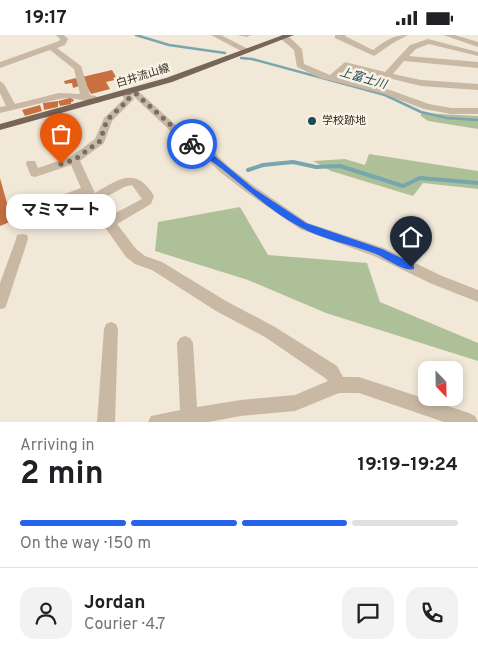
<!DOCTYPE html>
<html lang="en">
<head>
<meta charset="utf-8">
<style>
	body { margin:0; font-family:Overpass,"Noto Sans JP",sans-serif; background:#f2f2f2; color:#202124; height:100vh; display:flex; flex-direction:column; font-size:19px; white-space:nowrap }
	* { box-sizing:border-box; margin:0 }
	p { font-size:16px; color:#757577 }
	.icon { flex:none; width:28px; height:28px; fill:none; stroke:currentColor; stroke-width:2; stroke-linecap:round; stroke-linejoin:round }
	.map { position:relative; height:387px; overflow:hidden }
	.panel { display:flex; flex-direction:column; background:#fff; flex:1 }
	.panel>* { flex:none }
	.needle { width:32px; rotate:158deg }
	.tools { position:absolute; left:418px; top:326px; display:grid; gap:10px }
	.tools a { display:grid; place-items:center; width:45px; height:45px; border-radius:10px; background:#fff; box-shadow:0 2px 8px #0003; font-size:25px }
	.pin { position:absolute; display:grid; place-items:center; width:42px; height:42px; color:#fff; margin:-51px -21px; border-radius:50% 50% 50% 0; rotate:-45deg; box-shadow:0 0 5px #0007 }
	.pin .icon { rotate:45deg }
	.courier { position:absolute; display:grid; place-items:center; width:50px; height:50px; margin:-25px; border:4px solid #2563eb; border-radius:50%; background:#fff; color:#222; box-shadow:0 1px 6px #0007 }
	.bubble { position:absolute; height:35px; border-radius:15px; background:#fff; box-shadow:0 2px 8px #0003; font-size:16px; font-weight:700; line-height:35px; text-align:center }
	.overview em { font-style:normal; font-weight:700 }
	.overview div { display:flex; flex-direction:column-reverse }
	.overview { display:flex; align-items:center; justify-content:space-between; height:85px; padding:0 20px }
	h1 { font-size:32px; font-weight:700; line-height:38px }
	.bar { display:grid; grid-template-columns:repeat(4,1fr); gap:8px 5px; align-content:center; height:60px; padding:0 20px }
	.bar i { height:6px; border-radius:4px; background:#e0e0e0 }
	.bar .current { background:#2563eb }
	.bar p { grid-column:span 4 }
	.line { display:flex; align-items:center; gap:12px; padding:0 20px; border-top:1px solid #e0e0e0 }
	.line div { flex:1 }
	.round { display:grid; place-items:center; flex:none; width:52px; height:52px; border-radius:15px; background:#f2f2f2 }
	.status { display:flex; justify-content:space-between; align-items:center; height:35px; padding:0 25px; background:#fff; direction:ltr }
	.status svg { height:14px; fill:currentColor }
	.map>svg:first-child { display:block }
	.green { fill:#aec098 }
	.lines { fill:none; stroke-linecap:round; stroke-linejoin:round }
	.stream-far1 { stroke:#77a6af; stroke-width:2.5 }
	.stream { stroke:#77a6af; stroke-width:4 }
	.building { fill:#c87040 }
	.minor { fill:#c9b9a4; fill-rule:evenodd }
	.major { fill:#776557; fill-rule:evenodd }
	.route { fill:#2563eb }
	.done { stroke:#776e64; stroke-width:5; stroke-dasharray:0 9 }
	.poi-dot { fill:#1b4c56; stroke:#f9f2e4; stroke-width:2 }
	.labels { text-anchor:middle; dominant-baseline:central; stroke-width:5; stroke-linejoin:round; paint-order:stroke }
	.far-street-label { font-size:11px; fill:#352c26; stroke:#f9f2e4 }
	.far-poi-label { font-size:11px; fill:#352c26; stroke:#f9f2e4; text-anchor:start }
	.far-water-label { font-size:12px; font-style:italic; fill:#1b4c56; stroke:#f9f2e4 }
</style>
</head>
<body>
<div class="status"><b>19:17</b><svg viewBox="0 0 49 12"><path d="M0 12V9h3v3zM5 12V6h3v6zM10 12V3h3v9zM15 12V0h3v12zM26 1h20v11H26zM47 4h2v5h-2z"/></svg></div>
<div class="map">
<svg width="478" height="387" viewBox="0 0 478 387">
	<rect width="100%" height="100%" fill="#f1e8d8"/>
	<!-- green -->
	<g class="green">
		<polygon points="421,78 478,81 478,94 428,86 421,81"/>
		<polygon points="369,119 478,136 478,154 423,148 413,161 331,136 313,126 345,124 365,130"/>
		<polygon points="240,172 268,220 367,228 380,267 478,308 478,326 326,278 248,245 155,216 158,187"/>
	</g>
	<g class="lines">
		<!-- stream-far1 -->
		<g class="stream-far1">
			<polyline points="136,0 169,10 225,18"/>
			<polyline points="241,23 252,24 385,60 421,77 447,83 478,85"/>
		</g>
		<!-- stream -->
		<polyline class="stream" points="248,135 263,130 293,127 316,132 340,131 403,151 420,143 478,148"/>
	</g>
	<!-- building -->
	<g class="building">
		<polygon points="112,35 116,42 113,43 115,45 106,47 110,54 91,59 82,42"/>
		<polygon points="76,43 79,51 73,53 72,48 65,49 64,46"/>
		<polygon points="70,63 73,64 74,66 71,67 71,69 60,71 58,66"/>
		<polygon points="58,66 58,72 44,75 43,68"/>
		<polygon points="40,70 42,76 25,81 22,75"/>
		<polygon points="0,143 12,186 0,191"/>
	</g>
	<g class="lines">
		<!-- minor -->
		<g class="minor">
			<polygon points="56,0 64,0 68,4 65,10 57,13 81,31 90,60 96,61 100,66 98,68 70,63 59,64 0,78 0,72 6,71 0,58 0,46 4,49 15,69 59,58 80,59 74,34 50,15 0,33 0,27 59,6 60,4"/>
			<polygon points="211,0 221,0 250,15 243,17"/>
			<polygon points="237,0 251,0 247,2"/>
			<polygon points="281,0 287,0 302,14 304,29 330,40 345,27 385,37 410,10 428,4 478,17 478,21 429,9 416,14 409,21 478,27 478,33 404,26 393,39 421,45 478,49 478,55 421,51 347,33 338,42 390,55 429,69 451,73 478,73 478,79 451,79 424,74 384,59 320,43 297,32 294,15 281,4"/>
			<path d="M335 0H346L345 1 373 15C385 6 393 0 408 0L393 8 374 21 335 3Z"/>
			<polygon points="443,0 455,0 478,7 478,12"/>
			<path d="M133 53 136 54 187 100 213 116 228 131 254 151 308 188 384 213 442 241 478 255V267L432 249 374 221 300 194 246 157 220 137 205 122 179 104 131 59 134 64 112 86 104 108 80 126 95 158C119 144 136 131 154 161L151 169 117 189 136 214 145 221 162 227 226 266 275 292 337 331 343 342H359L469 378 475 381 478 387H444L359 358H339L295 376 241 381 208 387H148L151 381 180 375 177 308 180 303 185 301 190 303 193 308 197 372 241 365 295 360 328 346 325 343 265 302 216 276 152 235 135 229 126 222 89 170 84 161 55 171 51 170 49 167 51 164 81 153 71 130 35 142 31 141 26 129 27 126H35L38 133 70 122 95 104 104 83 124 64 121 58 123 56ZM132 150 142 164 110 181 99 166 124 152Z"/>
			<polygon points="22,199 27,200 28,204 7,268 5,273 0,274 0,248 16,204 17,200"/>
			<polygon points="111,287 116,289 118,294 115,387 97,387 104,294 106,289"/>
		</g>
		<!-- major -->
		<polygon class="major" points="283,0 294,0 172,47 0,95 0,89 166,43"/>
	</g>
	<!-- route -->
	<path class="route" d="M189 107H194L211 118 253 153 306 188 382 214 414 229V234C403 237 386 223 376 219 351 209 323 205 300 192 259 170 228 134 189 111Z"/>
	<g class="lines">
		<!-- done -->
		<polyline class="done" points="61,129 74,125 100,106 107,85 129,64 126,58 133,56 192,109"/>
	</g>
	<!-- markers -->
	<circle class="poi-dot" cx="312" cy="86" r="5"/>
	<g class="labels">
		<!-- far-street labels -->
		<g class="far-street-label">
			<text transform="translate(143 41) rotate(-17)">白井流山線</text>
		</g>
		<!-- far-poi labels -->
		<g class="far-poi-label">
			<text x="322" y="86">学校跡地</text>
		</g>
		<!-- far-water labels -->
		<g class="far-water-label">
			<text transform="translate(363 44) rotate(16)">上富士川</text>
		</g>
	</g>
</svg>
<div class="tools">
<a><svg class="needle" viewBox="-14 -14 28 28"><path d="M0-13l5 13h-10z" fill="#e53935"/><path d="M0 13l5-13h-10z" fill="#757577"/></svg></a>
</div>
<div class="pin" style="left:61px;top:129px;background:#ea580c"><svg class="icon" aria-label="bag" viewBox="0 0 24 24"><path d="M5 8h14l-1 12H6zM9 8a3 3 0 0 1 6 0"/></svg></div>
<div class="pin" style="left:411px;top:232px;background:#1f2937"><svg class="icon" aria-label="home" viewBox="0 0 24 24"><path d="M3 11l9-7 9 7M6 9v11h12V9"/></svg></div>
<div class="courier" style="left:192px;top:109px"><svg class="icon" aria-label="bike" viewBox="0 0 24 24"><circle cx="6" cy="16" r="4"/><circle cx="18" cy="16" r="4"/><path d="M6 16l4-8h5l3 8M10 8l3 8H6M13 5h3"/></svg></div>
<div class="bubble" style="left:6px;top:159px;width:110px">マミマート</div>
</div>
<section class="panel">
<div class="overview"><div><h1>2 min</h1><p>Arriving in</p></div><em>19:19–19:24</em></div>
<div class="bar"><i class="current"></i><i class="current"></i><i class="current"></i><i></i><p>On the way · 150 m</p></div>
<div class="line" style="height:90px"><a class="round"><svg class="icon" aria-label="person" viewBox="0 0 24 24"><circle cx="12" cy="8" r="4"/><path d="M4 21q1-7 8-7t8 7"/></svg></a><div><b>Jordan</b><p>Courier · 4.7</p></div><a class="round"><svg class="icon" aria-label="chat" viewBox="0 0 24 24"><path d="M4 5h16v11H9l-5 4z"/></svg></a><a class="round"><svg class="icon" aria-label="phone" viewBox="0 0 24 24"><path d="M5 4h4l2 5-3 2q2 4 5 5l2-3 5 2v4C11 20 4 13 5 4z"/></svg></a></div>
</section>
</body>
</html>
